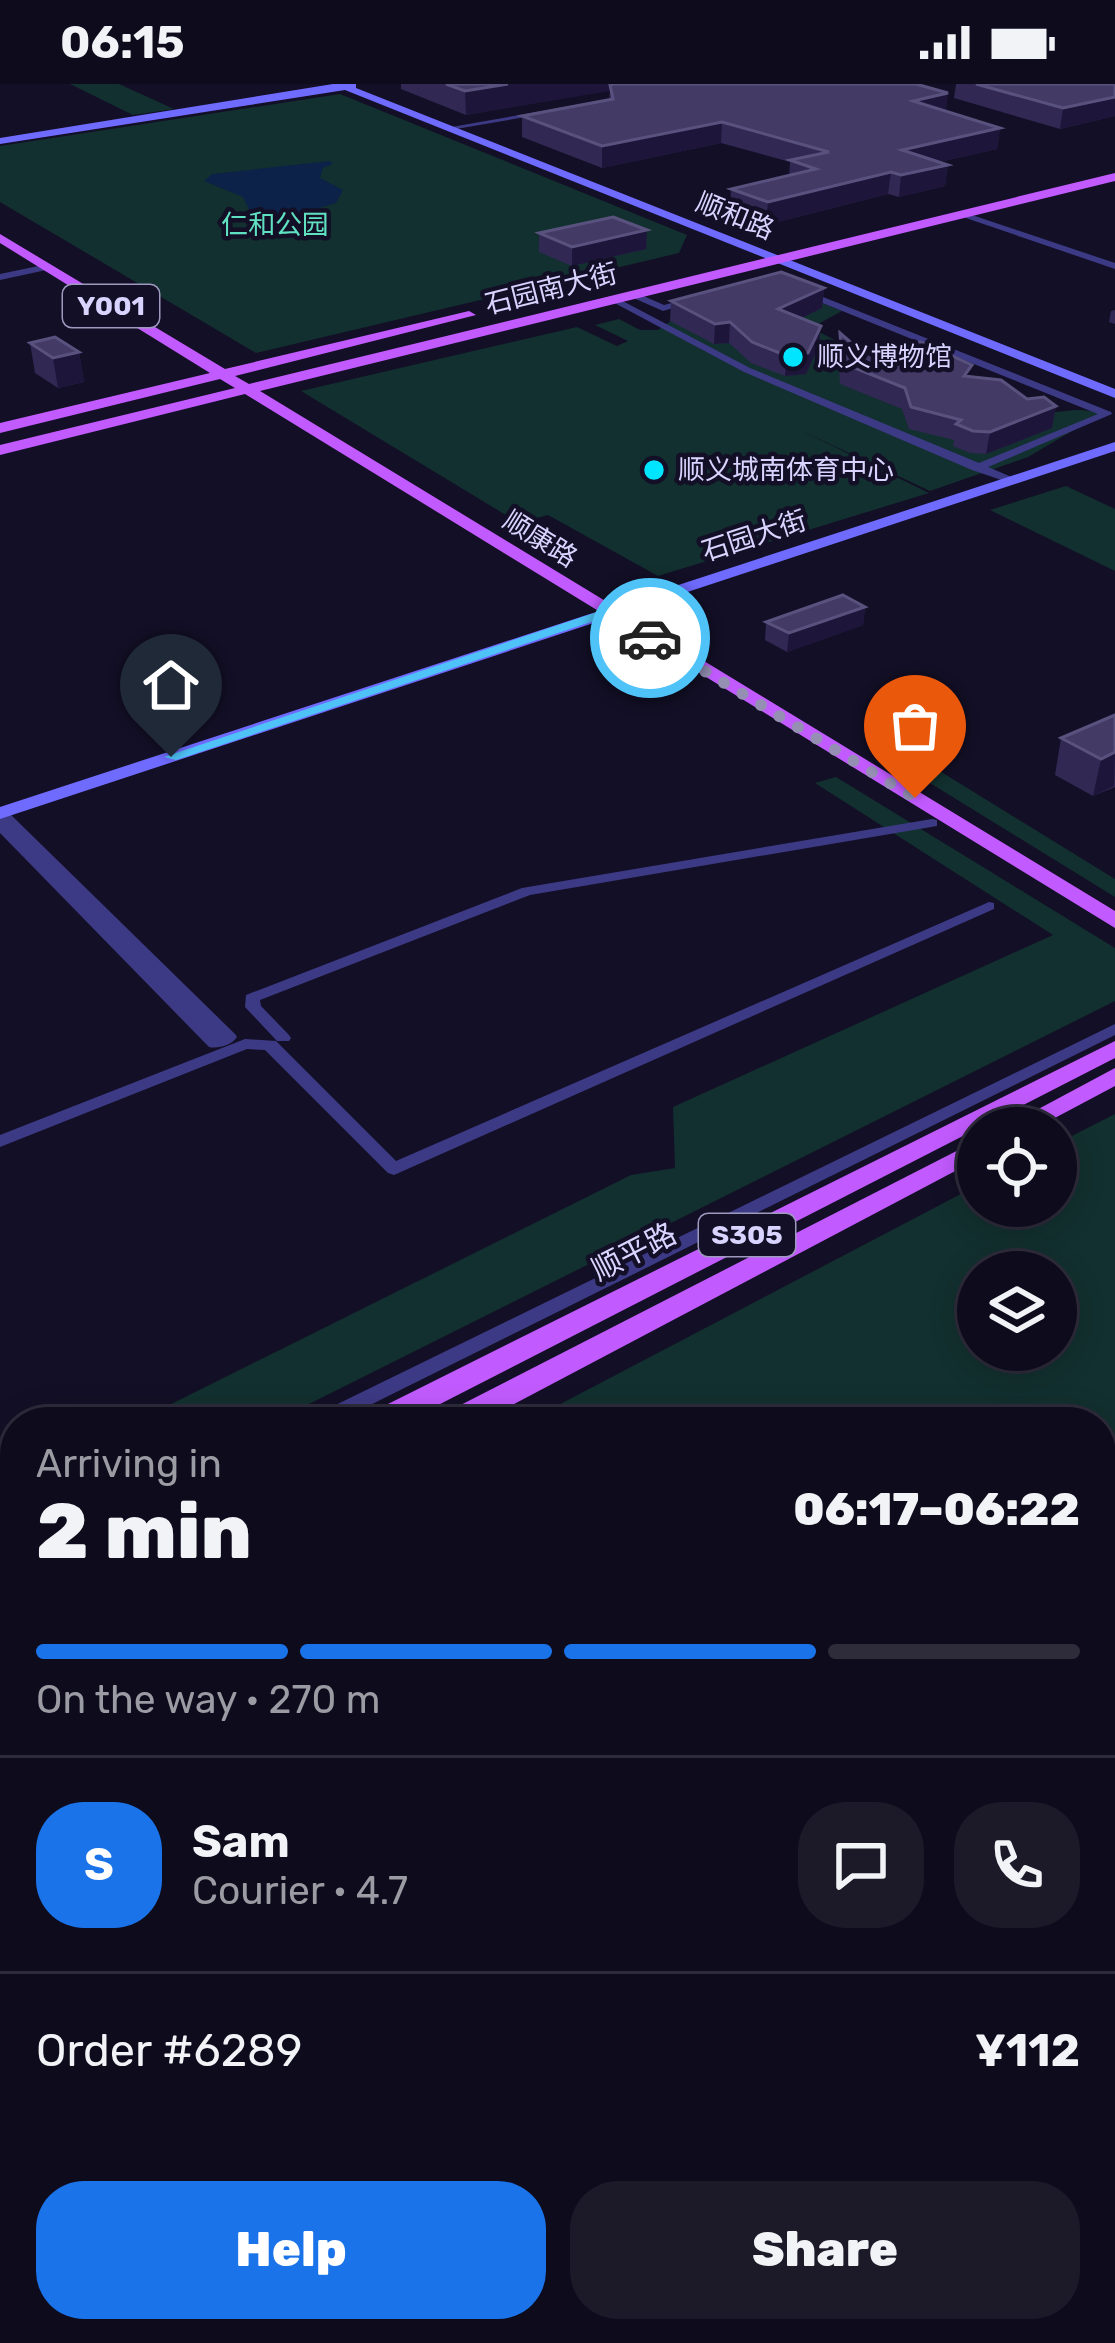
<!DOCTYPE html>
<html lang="en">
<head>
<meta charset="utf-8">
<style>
	body { margin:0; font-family:Rubik,"Noto Sans SC",sans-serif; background:#1c1929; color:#f1f3f6; height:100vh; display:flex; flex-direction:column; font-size:45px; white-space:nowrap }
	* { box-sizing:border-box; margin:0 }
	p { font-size:39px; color:#9b9ba3 }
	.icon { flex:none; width:66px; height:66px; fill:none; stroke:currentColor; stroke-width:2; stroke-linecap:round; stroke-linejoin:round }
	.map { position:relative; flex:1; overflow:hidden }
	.drawer { position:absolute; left:0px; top:1323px; width:1116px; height:936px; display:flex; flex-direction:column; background:#0e0b1c; border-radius:48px 48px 0 0; box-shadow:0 6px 30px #0003,0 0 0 3px #2e2b3b }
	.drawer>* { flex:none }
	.controls { position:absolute; left:957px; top:1023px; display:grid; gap:24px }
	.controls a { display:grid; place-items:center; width:120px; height:120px; border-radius:50%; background:#0e0b1c; box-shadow:0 6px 30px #0003,0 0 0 3px #2e2b3b; font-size:60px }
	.pin { position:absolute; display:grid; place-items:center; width:102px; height:102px; color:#fff; margin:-123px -51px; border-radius:50% 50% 50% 0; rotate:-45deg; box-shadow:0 0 12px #0007 }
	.pin .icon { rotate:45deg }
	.courier { position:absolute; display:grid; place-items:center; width:120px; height:120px; margin:-60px; border:9px solid #4fc3f7; border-radius:50%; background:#fff; color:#222; box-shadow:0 3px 15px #0007 }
	.head em { font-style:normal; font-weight:800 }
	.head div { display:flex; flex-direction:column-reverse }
	.head { display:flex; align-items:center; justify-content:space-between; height:204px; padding:0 36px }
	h1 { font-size:78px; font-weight:800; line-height:90px }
	.bar { display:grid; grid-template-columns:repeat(4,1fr); gap:18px 12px; align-content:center; height:144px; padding:0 36px }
	.bar i { height:15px; border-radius:9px; background:#2e2b3b }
	.bar .on { background:#1a73e8 }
	.bar p { grid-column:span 4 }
	.line { display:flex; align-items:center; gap:30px; padding:0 36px; border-top:3px solid #2e2b3b }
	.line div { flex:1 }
	.round { display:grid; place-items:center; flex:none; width:126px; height:126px; border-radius:48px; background:#1c1929 }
	.action { display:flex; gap:24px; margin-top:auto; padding:24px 36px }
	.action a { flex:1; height:138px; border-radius:48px; background:#1a73e8; color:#fff; font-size:48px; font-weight:800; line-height:138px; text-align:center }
	.action a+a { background:#1c1929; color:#f1f3f6 }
	.status { display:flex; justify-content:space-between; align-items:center; height:84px; padding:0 60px; background:#0e0b1c; direction:ltr }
	.status svg { height:33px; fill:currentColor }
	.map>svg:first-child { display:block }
	.green { fill:#12302f; fill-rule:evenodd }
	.water { fill:#0c2248 }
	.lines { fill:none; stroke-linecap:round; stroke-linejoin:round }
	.street { fill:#3d3a85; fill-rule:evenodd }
	.secondary { fill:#6f6bff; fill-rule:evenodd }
	.primary { fill:#c25bff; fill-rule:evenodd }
	.wall { fill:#312854 }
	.shaded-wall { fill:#1d163a }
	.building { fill:#433a66; stroke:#5a527e; stroke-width:3 }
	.route { fill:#4fc3f7 }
	.done { stroke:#948fb3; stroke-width:12; stroke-dasharray:0 21.6 }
	.poi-dot { fill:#00e5ff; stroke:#130f26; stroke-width:4.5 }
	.labels { text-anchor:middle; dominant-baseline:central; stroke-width:9; stroke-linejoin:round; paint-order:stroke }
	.far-street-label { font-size:27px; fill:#d9d4ff; stroke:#130f26 }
	.far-park-label { font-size:27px; fill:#5fe0c0; stroke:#130f26 }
	.shield { fill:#130f26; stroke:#9e99be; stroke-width:3 }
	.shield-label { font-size:27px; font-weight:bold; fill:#d9d4ff }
	.far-poi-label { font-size:27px; fill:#d9d4ff; stroke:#130f26; text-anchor:start }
	.street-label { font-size:30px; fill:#d9d4ff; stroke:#130f26 }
</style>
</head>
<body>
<div class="status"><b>06:15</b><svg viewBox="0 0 49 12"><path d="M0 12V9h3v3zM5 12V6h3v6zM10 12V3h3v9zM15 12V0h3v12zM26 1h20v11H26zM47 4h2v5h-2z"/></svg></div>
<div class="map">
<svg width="1115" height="2259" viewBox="0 0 1115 2259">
	<rect width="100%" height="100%" fill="#130f26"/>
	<!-- green -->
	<g class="green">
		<polygon points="70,0 119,0 174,25 133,31"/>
		<polygon points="340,10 687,151 679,169 256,269 0,118 0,62"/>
		<path d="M778 202 842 227 811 244 837 257 823 261C854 271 885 259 916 270 957 283 994 317 1036 327 1059 332 1077 320 1101 330L1028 373 930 407 798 345 929 409 658 492 548 431 519 439 301 307 577 243 617 262 628 257 595 241 619 235 640 246H658L675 234Z"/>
		<polygon points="1066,402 1115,425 1115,487 990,426"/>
		<polygon points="917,673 1115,795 1115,813 912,688"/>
		<polygon points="836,693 1115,864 1115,917 273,1338 135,1338 631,1091 675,1084 673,1023 1053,851 815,699"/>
		<path d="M1115 1030V1415L1101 1422V1338H526L978 1101V1122H1056V1060ZM978 1188H1056V1266H978Z"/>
		<polygon points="15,1605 15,1805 0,1779 0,1613"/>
		<polygon points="256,2244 360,2244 369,2259 264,2259"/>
	</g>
	<!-- water -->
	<polygon class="water" points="330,77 333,80 323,84 320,94 343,106 336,119 284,134 253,134 243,113 204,97 212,90"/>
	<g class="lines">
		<!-- street -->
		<g class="street">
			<polygon points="610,15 612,18 450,46 446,44"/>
			<polygon points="963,128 1115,179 1115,185 960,132"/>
			<polygon points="48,180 51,185 0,196 0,190"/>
			<polygon points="803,205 1111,328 1112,330 988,383 1014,394 1014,398 1010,399 972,386 744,288 607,215 615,213 750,284 979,379 1098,330 800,210"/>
			<polygon points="632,207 664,221 695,213 700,216 663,227 629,212"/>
			<path d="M0 725 6 726 235 950 237 953C232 961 218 965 209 963L0 749Z"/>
			<polygon points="932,735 937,736 937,742 530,811 260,916 261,922 289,951 291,954 289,957 277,957 245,923 246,911 522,804"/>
			<polygon points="989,818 994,819 994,825 394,1091 388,1089 265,966 247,965 0,1063 0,1051 245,955 276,957 396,1077"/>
			<polygon points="1115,940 1115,951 336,1338 308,1338 311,1333"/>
			<polygon points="1115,1443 1115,1461 1101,1466 1101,1448"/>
			<polygon points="15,1479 15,1498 0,1504 0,1485"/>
			<polygon points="1115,1600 1115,1621 1101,1627 1101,1606"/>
			<polygon points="1101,1661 1115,1670 1115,1695 1101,1686"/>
		</g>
		<!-- secondary -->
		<g class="secondary">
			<polygon points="333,0 356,0 356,4 1115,305 1115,314 345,6 0,60 0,54"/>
			<polygon points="1115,358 1115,367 0,735 0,723"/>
			<polygon points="0,1863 15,1873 15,1922 0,1912"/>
			<polygon points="186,2244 226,2244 232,2259 192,2259"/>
		</g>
		<!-- primary -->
		<g class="primary">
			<polygon points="1115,89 1115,97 260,307 1115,827 1115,844 245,310 0,371 0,361 235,304 220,295 0,349 0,339 210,289 0,159 0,150 225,285 469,227 476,231 235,292 249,300"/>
			<polygon points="1115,957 1115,974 405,1338 364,1338 368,1330"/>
			<polygon points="1115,984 1115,1002 1036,1044 1003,1044"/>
			<polygon points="978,1056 978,1075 480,1338 439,1338 443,1330"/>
			<polygon points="15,1510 15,1539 0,1544 0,1515"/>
			<polygon points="15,1553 15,1583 0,1589 0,1559"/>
		</g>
	</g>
	<!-- wall -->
	<g class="wall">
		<polygon points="401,0 916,0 946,27 1000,44 997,65 939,78 948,81 945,102 899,113 888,110 766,141 730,127 731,105 789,92 790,78 721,59 602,84 522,53 522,32 609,16 610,6 466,31 401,5"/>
		<polygon points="956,0 1115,0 1115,32 1060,45 954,14"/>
		<polygon points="647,146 646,165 572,182 539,168 539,149"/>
		<polygon points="824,204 822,224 801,234 819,262 806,290 785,292 751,279 729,259 714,260 670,237 671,217"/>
		<polygon points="1115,226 1115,240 1109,238 1111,227"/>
		<polygon points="840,249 863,269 971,293 1027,315 1056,322 1052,344 986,370 970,369 953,362 954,356 909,345 902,325 840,300 838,270"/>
		<polygon points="30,259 79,268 84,298 58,304 35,289"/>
		<polygon points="865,523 863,541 787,568 765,556 766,538"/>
		<polygon points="1115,631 1115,703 1093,712 1055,691 1061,654"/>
	</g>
	<!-- shaded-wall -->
	<g class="shaded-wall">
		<polygon points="508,0 652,0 466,31 465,7"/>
		<polygon points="948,9 946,29 913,17"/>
		<polygon points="1115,13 1115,32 1060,45 1063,24"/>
		<polygon points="722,38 721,59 602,84 602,62"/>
		<polygon points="1000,44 997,65 899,87 902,66"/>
		<polygon points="948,81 945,102 899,113 901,91"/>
		<polygon points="891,88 888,110 766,141 768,118"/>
		<polygon points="647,146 646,165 572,182 572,163"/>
		<polygon points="824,204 822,224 777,246 778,225"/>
		<polygon points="730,238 729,259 714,260 715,240"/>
		<polygon points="821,242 819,262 806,290 785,292 787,272"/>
		<polygon points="79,268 84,298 58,304 53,274"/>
		<polygon points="1056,322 1052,344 986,370 990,348"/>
		<polygon points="865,523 863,541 787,568 789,549"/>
		<polygon points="1115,668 1114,702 1093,712 1101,675"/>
	</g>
	<!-- building -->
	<g class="building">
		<polygon points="446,0 508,0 465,7"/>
		<polygon points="614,0 916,0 948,9 913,17 1000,44 902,66 948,81 901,91 891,88 768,118 731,105 816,85 790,76 829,68 722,38 602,62 522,32 613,15 610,1"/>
		<polygon points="976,0 1115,0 1115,13 1063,24"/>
		<polygon points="613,133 647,146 572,163 539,149"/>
		<polygon points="781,188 824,204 778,225 821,242 808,269 787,272 752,258 730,238 715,240 671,217"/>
		<polygon points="840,249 863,269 921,258 972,281 964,292 1001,296 1027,315 1044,313 1056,322 990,348 973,347 956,340 961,336 911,323 905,304 842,279"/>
		<polygon points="55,253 79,268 53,274 30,259"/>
		<polygon points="843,511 865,523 789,549 766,538"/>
		<polygon points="1115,631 1115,668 1101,675 1061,654"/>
	</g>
	<!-- route -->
	<polygon class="route" points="603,526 612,526 656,554 645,557 606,533 176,676 164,673"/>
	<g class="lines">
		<!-- done -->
		<polyline class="done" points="650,554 915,714"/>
	</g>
	<!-- markers -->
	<g class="poi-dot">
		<circle cx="793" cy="273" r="12"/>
		<circle cx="654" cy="386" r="12"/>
	</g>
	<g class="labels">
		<!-- far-street labels -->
		<g class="far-street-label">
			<text transform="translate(735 132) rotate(22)">顺和路</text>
			<text transform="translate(551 205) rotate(-14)">石园南大街</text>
			<text transform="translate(754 452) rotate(-18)">石园大街</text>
			<text transform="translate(540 455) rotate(32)">顺康路</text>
		</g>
		<!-- far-park labels -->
		<g class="far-park-label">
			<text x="275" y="141">仁和公园</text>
		</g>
		<!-- shield labels -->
		<g class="shield">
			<rect x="63" y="201" width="96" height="42" rx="9"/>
			<rect x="699" y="1130" width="96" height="42" rx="9"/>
		</g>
		<g class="shield-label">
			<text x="111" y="222">Y001</text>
			<text x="747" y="1151">S305</text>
		</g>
		<!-- far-poi labels -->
		<g class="far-poi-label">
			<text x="817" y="273">顺义博物馆</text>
			<text x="678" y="386">顺义城南体育中心</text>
		</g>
		<!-- street labels -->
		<g class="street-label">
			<text transform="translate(634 1168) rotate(-27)">顺平路</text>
		</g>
	</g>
</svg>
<div class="controls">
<a><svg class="icon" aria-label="locate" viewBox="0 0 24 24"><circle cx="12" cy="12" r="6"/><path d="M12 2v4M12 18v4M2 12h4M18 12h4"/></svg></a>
<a><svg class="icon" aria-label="layers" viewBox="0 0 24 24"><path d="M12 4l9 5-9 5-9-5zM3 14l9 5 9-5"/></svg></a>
</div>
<div class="pin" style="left:915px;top:714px;background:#ea580c"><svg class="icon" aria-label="bag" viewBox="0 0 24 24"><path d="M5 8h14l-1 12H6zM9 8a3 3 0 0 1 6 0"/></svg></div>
<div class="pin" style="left:171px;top:673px;background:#1f2937"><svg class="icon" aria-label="home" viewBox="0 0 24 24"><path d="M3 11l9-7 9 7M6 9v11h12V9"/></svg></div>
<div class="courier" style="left:650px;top:554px"><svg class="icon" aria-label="car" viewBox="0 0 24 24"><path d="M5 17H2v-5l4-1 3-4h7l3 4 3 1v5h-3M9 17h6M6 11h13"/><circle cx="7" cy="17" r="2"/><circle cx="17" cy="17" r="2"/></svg></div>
<section class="drawer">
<div class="head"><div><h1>2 min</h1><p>Arriving in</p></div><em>06:17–06:22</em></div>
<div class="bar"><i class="on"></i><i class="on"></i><i class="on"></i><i></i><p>On the way · 270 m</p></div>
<div class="line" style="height:216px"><b class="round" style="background:#1a73e8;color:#fff">S</b><div><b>Sam</b><p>Courier · 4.7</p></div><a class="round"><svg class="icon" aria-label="chat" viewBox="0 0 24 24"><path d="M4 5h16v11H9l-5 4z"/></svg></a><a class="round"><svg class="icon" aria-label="phone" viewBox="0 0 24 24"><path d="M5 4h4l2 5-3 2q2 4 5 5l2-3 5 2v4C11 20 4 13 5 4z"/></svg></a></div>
<div class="line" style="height:156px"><div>Order #6289</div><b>¥112</b></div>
<div class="action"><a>Help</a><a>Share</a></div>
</section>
</div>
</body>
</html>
